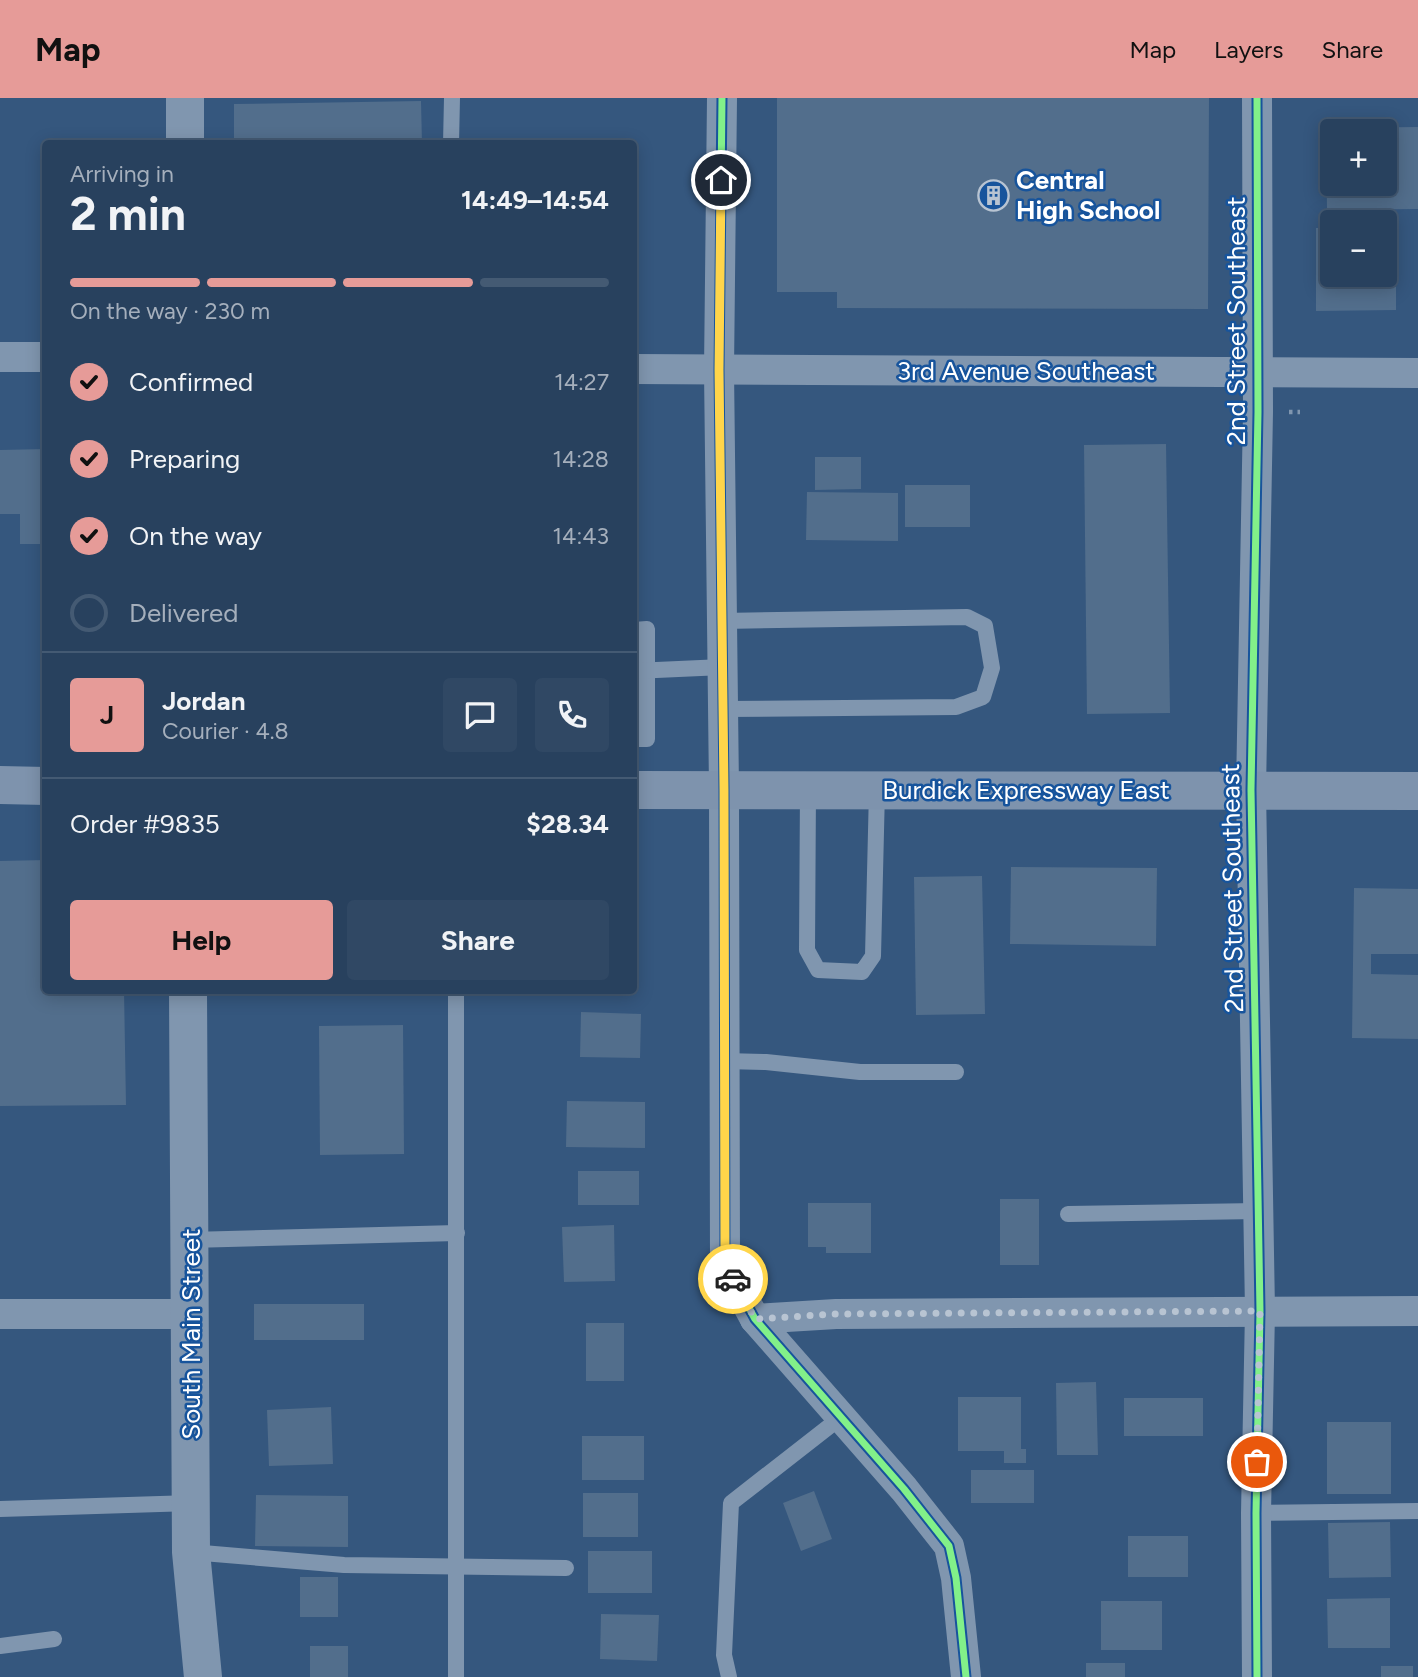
<!DOCTYPE html>
<html lang="en">
<head>
<meta charset="utf-8">
<style>
	body { margin:0; font-family:Figtree,sans-serif; background:#304864; color:#f1f3f6; height:100vh; display:flex; flex-direction:column; font-size:26px; white-space:nowrap }
	* { box-sizing:border-box; margin:0 }
	p { font-size:23px; color:#a5afbc }
	.icon { flex:none; width:38px; height:38px; fill:none; stroke:currentColor; stroke-width:2; stroke-linecap:round; stroke-linejoin:round }
	.map { position:relative; flex:1; overflow:hidden }
	.side { position:absolute; left:42px; top:42px; width:595px; height:854px; display:flex; flex-direction:column; background:#28415e; border-radius:7px; box-shadow:0 4px 18px #0003,0 0 0 2px #445a73 }
	.side>* { flex:none }
	.buttons { position:absolute; left:1320px; top:21px; display:grid; gap:14px }
	.buttons a { display:grid; place-items:center; width:77px; height:77px; border-radius:7px; background:#28415e; box-shadow:0 4px 18px #0003,0 0 0 2px #445a73; font-size:35px }
	.pin { position:absolute; display:grid; place-items:center; width:60px; height:60px; color:#fff; margin:-30px; border:4px solid #fff; border-radius:50%; box-shadow:0 2px 7px #0007 }
	.courier { position:absolute; display:grid; place-items:center; width:70px; height:70px; margin:-35px; border:5px solid #ffd54a; border-radius:50%; background:#fff; color:#222; box-shadow:0 2px 9px #0007 }
	.overview em { font-style:normal; font-weight:700 }
	.overview div { display:flex; flex-direction:column-reverse }
	.overview { display:flex; align-items:center; justify-content:space-between; height:119px; padding:0 28px }
	h1 { font-size:46px; font-weight:700; line-height:52px }
	.bar { display:grid; grid-template-columns:repeat(4,1fr); gap:10px 7px; align-content:center; height:84px; padding:0 28px }
	.bar i { height:9px; border-radius:5px; background:#445a73 }
	.bar .current { background:#e69b98 }
	.bar p { grid-column:span 4 }
	.line { display:flex; align-items:center; gap:18px; padding:0 28px; border-top:2px solid #445a73 }
	.line div { flex:1 }
	.round { display:grid; place-items:center; flex:none; width:74px; height:74px; border-radius:7px; background:#304864 }
	ol { padding:0 28px; list-style:none }
	li { display:flex; align-items:center; gap:21px; height:77px }
	li p { margin-inline-start:auto }
	li .icon { padding:7px; border-radius:50%; background:#e69b98; color:#111; stroke-width:4 }
	li:last-child { color:#a5afbc }
	li i { width:38px; height:38px; border:4px solid #445a73; border-radius:50% }
	.primary-button { display:flex; gap:14px; margin-top:auto; padding:14px 28px }
	.primary-button a { flex:1; height:80px; border-radius:7px; background:#e69b98; color:#111; font-size:28px; font-weight:700; line-height:80px; text-align:center }
	.primary-button a+a { background:#304864; color:#f1f3f6 }
	header { display:flex; align-items:center; gap:42px; box-sizing:border-box; height:98px; padding:0 35px; background:#e69b98; color:#111 }
	header strong { font-size:33px }
	nav { display:flex; gap:38px; margin-inline-start:auto; font-size:24px }
	.map>svg:first-child { display:block }
	.building { fill:#526e8c; fill-rule:evenodd }
	.lines { fill:none; stroke-linecap:round; stroke-linejoin:round }
	.path { stroke:#8096af; stroke-width:4.5; stroke-dasharray:3.5 5; stroke-linecap:butt }
	.service { stroke:#8096af; stroke-width:16 }
	.minor { stroke:#8096af; stroke-width:30 }
	.tertiary { stroke:#8096af; stroke-width:38 }
	.primary { stroke:#7e93ad; stroke-width:38 }
	.cycleway-casing { stroke:#17549c; stroke-width:11 }
	.cycleway { stroke:#82f089; stroke-width:7 }
	.done { stroke:#b8c4d2; stroke-width:7; stroke-dasharray:0 12.6 }
	.route { stroke:#ffd54a; stroke-width:9 }
	.labels { text-anchor:middle; dominant-baseline:central; stroke-width:5; stroke-linejoin:round; paint-order:stroke }
	.poi-label { font-size:26px; font-weight:bold; fill:#fff; stroke:#17549c; text-anchor:start }
	.street-label { font-size:26px; fill:#fff; stroke:#17549c }
</style>
</head>
<body>
<header>
<strong>Map</strong>
<nav><a>Map</a><a>Layers</a><a>Share</a></nav>
</header>
<div class="map">
<svg width="1418" height="1579" viewBox="0 0 1418 1579">
	<rect width="100%" height="100%" fill="#35577e"/>
	<!-- building -->
	<g class="building">
		<polygon points="777,0 1209,0 1208,211 837,210 837,194 777,194"/>
		<polygon points="421,3 422,46 234,46 234,6"/>
		<path d="M1418 29V111L1327 112 1326 30ZM1332 33H1384V86H1332Z"/>
		<polygon points="1316,130 1332,130 1332,177 1384,177 1384,130 1396,130 1396,212 1316,213"/>
		<polygon points="1166,346 1170,615 1087,616 1084,347"/>
		<polygon points="46,351 43,446 20,446 20,416 0,416 0,352"/>
		<polygon points="815,359 861,359 861,391 815,392"/>
		<rect x="905" y="387" width="65" height="42"/>
		<polygon points="807,394 898,395 898,443 806,442"/>
		<polygon points="46,762 46,892 124,892 126,1007 0,1008 0,763"/>
		<polygon points="1011,769 1157,770 1156,848 1010,846"/>
		<polygon points="982,778 985,916 916,917 914,779"/>
		<polygon points="1354,790 1418,791 1418,856 1371,856 1371,876 1418,877 1418,941 1352,940"/>
		<polygon points="581,914 641,916 640,960 580,959"/>
		<polygon points="403,927 404,1056 320,1057 319,928"/>
		<polygon points="567,1003 645,1004 645,1050 566,1049"/>
		<rect x="578" y="1073" width="61" height="34"/>
		<rect x="1000" y="1101" width="39" height="66"/>
		<polygon points="808,1105 871,1105 871,1155 826,1155 826,1149 808,1149"/>
		<polygon points="614,1127 615,1183 564,1184 562,1129"/>
		<rect x="254" y="1206" width="110" height="36"/>
		<rect x="586" y="1225" width="38" height="58"/>
		<polygon points="1096,1284 1098,1357 1057,1357 1056,1285"/>
		<polygon points="958,1299 1021,1299 1021,1351 1026,1351 1026,1365 1004,1365 1004,1353 958,1353"/>
		<rect x="1124" y="1300" width="79" height="38"/>
		<polygon points="331,1309 333,1366 269,1368 267,1312"/>
		<rect x="1327" y="1324" width="64" height="72"/>
		<rect x="582" y="1338" width="62" height="44"/>
		<rect x="971" y="1372" width="63" height="33"/>
		<polygon points="814,1393 832,1441 801,1453 783,1405"/>
		<rect x="583" y="1395" width="55" height="44"/>
		<polygon points="256,1397 348,1398 348,1449 255,1448"/>
		<polygon points="1390,1424 1391,1479 1329,1480 1328,1425"/>
		<rect x="1128" y="1438" width="60" height="41"/>
		<rect x="588" y="1453" width="64" height="42"/>
		<rect x="300" y="1479" width="38" height="40"/>
		<polygon points="1390,1500 1390,1550 1328,1550 1327,1501"/>
		<rect x="1101" y="1503" width="61" height="49"/>
		<polygon points="601,1516 659,1517 657,1563 600,1561"/>
		<rect x="310" y="1548" width="38" height="31"/>
		<rect x="1086" y="1565" width="39" height="14"/>
		<rect x="1381" y="1568" width="32" height="11"/>
	</g>
	<g class="lines">
		<!-- path -->
		<polyline class="path" points="1289,314 1300,314"/>
		<!-- service -->
		<g class="service">
			<polyline points="451,46 452,0"/>
			<polyline points="722,523 967,519 985,528 992,570 983,599 956,609 723,611"/>
			<polyline points="634,532 647,531 647,641 634,641"/>
			<polyline points="634,573 723,569"/>
			<polyline points="808,691 807,852 818,872 862,874 873,858 877,692"/>
			<polyline points="724,963 766,964 860,974 956,974"/>
			<polyline points="1068,1116 1258,1113"/>
			<polyline points="190,1142 457,1135"/>
			<polyline points="0,1411 192,1405"/>
			<polyline points="1256,1415 1418,1413"/>
			<polyline points="191,1454 344,1467 566,1470"/>
			<polyline points="0,1548 54,1541"/>
			<polyline points="456,1579 456,892"/>
			<polyline points="729,1579 724,1557 731,1405 840,1320"/>
		</g>
		<!-- minor -->
		<g class="minor">
			<polyline points="722,0 719,272 724,691 725,1166 755,1221 904,1391 949,1448 956,1480 966,1579"/>
			<polyline points="1257,0 1258,314 1251,692 1260,1213 1256,1415 1257,1579"/>
			<polyline points="0,259 46,259"/>
			<polyline points="634,271 1418,275"/>
			<polyline points="0,1216 191,1216"/>
			<polyline points="755,1221 836,1216 1418,1213"/>
		</g>
		<!-- tertiary -->
		<g class="tertiary">
			<polyline points="185,0 185,46"/>
			<polyline points="188,892 191,1454 203,1579"/>
		</g>
		<!-- primary -->
		<g class="primary">
			<polyline points="0,687 46,688"/>
			<polyline points="634,692 1418,693"/>
		</g>
		<defs>
			<g id="cycleway">
				<polyline points="722,0 719,272 724,691 725,1166 755,1221 904,1391 949,1448 956,1480 966,1579"/>
				<polyline points="1257,0 1258,314 1251,692 1260,1213 1256,1415 1257,1579"/>
			</g>
		</defs>
		<!-- cycleway casing -->
		<use href="#cycleway" class="cycleway-casing"/>
		<!-- cycleway -->
		<use href="#cycleway" class="cycleway"/>
	</g>
	<g class="lines">
		<!-- done -->
		<polyline class="done" points="733,1181 755,1221 836,1216 1260,1213 1257,1364"/>
		<!-- route -->
		<polyline class="route" points="721,82 719,272 724,691 725,1166 733,1181"/>
	</g>
	<!-- icons -->
	<defs>
		<symbol id="building-ring" viewBox="-11 -11 22 22"><circle r="9.5" fill="#17549c" stroke="#b8c4d2" stroke-width="1.5"/><path d="M-4-6H4V6H1V3H-1V6H-4ZM-2.5-4.3h1.7v1.8h-1.7ZM.8-4.3h1.7v1.8H.8ZM-2.5-1h1.7V.8h-1.7ZM.8-1h1.7V.8H.8Z" fill="#b8c4d2"/></symbol>
	</defs>
	<g fill-rule="evenodd">
		<use href="#building-ring" x="976" y="80" width="35" height="35"/>
	</g>
	<g class="labels">
		<!-- poi labels -->
		<g class="poi-label">
			<text x="1016" y="82">Central<tspan x="1016" dy="30">High School</tspan></text>
		</g>
		<!-- street labels -->
		<g class="street-label">
			<text transform="translate(1236 223) rotate(-90)">2nd Street Southeast</text>
			<text x="1026" y="273">3rd Avenue Southeast</text>
			<text x="1026" y="692">Burdick Expressway East</text>
			<text transform="translate(1232 790) rotate(-91)">2nd Street Southeast</text>
			<text transform="translate(191 1236) rotate(-90)">South Main Street</text>
		</g>
	</g>
</svg>
<div class="buttons">
<a>+</a>
<a>−</a>
</div>
<div class="pin" style="left:1257px;top:1364px;background:#ea580c"><svg class="icon" aria-label="bag" viewBox="0 0 24 24"><path d="M5 8h14l-1 12H6zM9 8a3 3 0 0 1 6 0"/></svg></div>
<div class="pin" style="left:721px;top:82px;background:#1f2937"><svg class="icon" aria-label="home" viewBox="0 0 24 24"><path d="M3 11l9-7 9 7M6 9v11h12V9"/></svg></div>
<div class="courier" style="left:733px;top:1181px"><svg class="icon" aria-label="car" viewBox="0 0 24 24"><path d="M5 17H2v-5l4-1 3-4h7l3 4 3 1v5h-3M9 17h6M6 11h13"/><circle cx="7" cy="17" r="2"/><circle cx="17" cy="17" r="2"/></svg></div>
<section class="side">
<div class="overview"><div><h1>2 min</h1><p>Arriving in</p></div><em>14:49–14:54</em></div>
<div class="bar"><i class="current"></i><i class="current"></i><i class="current"></i><i></i><p>On the way · 230 m</p></div>
<ol>
<li><svg class="icon" aria-label="check" viewBox="0 0 24 24"><path d="M5 12l5 5 9-10"/></svg>Confirmed<p>14:27</p></li>
<li><svg class="icon" aria-label="check" viewBox="0 0 24 24"><path d="M5 12l5 5 9-10"/></svg>Preparing<p>14:28</p></li>
<li><svg class="icon" aria-label="check" viewBox="0 0 24 24"><path d="M5 12l5 5 9-10"/></svg>On the way<p>14:43</p></li>
<li><i></i>Delivered</li>
</ol>
<div class="line" style="height:126px"><b class="round" style="background:#e69b98;color:#111">J</b><div><b>Jordan</b><p>Courier · 4.8</p></div><a class="round"><svg class="icon" aria-label="chat" viewBox="0 0 24 24"><path d="M4 5h16v11H9l-5 4z"/></svg></a><a class="round"><svg class="icon" aria-label="phone" viewBox="0 0 24 24"><path d="M5 4h4l2 5-3 2q2 4 5 5l2-3 5 2v4C11 20 4 13 5 4z"/></svg></a></div>
<div class="line" style="height:91px"><div>Order #9835</div><b>$28.34</b></div>
<div class="primary-button"><a>Help</a><a>Share</a></div>
</section>
</div>
</body>
</html>
